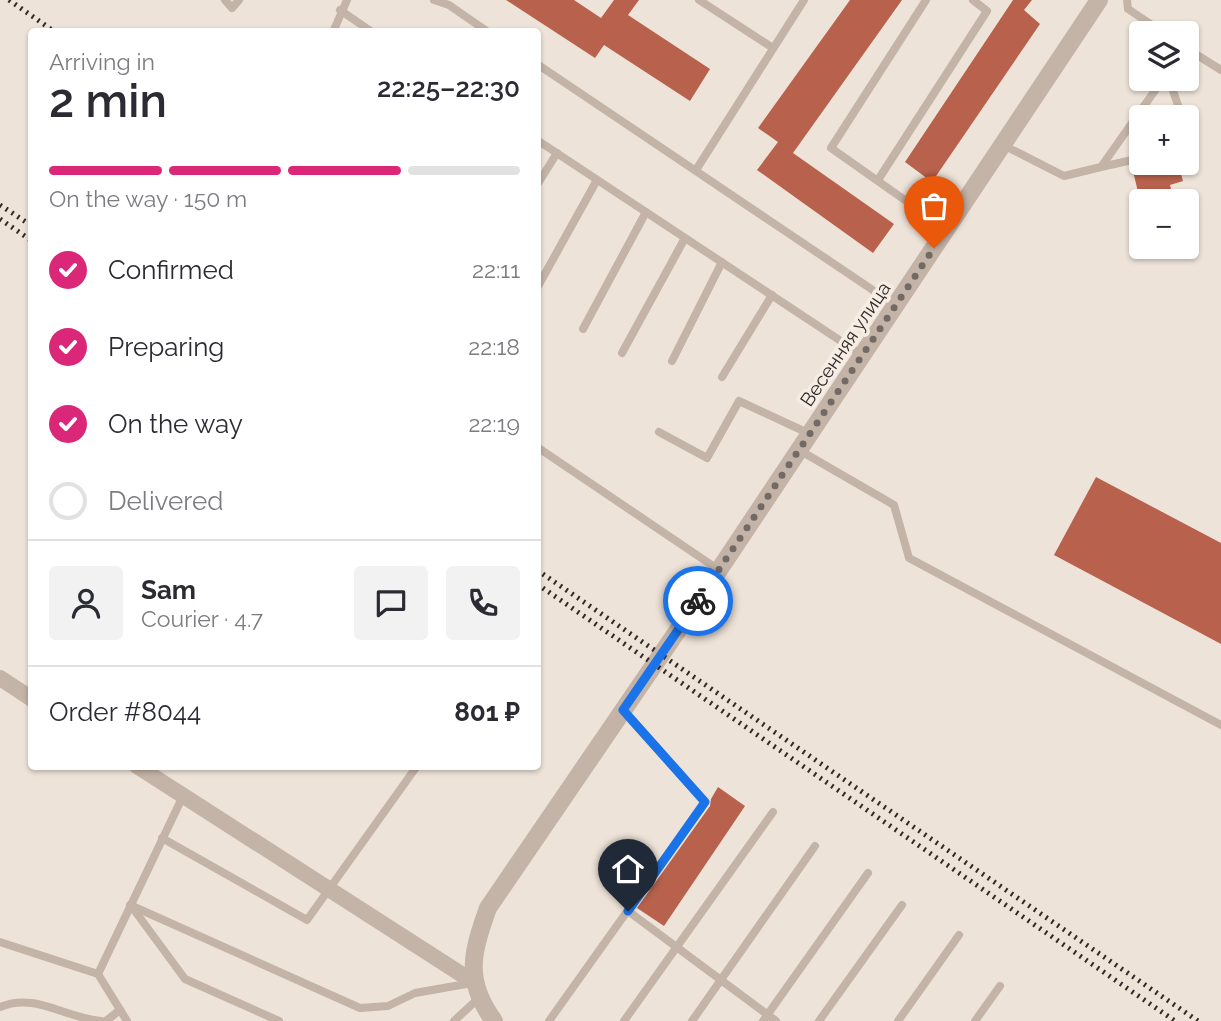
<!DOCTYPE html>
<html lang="en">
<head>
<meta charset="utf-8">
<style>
	body { margin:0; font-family:Raleway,sans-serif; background:#f2f2f3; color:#2b2b33; height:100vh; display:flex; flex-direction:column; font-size:26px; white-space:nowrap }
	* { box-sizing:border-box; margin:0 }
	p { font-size:23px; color:#7c7c81 }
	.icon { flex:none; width:38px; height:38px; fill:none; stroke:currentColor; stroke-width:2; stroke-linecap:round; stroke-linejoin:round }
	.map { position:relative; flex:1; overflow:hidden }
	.side { position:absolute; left:28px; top:28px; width:513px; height:742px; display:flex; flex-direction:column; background:#fff; border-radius:7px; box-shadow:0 2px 5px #0004 }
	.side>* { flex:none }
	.buttons { position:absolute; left:1129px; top:21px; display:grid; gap:14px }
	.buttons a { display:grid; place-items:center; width:70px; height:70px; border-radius:7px; background:#fff; box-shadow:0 2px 5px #0004; font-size:35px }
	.pin { position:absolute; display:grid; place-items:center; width:60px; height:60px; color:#fff; margin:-72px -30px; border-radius:50% 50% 50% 0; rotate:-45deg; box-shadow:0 0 7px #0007 }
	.pin .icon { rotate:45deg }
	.courier { position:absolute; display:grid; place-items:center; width:70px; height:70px; margin:-35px; border:5px solid #1a73e8; border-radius:50%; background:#fff; color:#222; box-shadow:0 2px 9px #0007 }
	.summary em { font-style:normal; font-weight:600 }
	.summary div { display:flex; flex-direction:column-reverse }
	.summary { display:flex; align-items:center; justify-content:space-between; height:119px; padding:0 21px }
	h1 { font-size:46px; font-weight:600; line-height:52px }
	.bar { display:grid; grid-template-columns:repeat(4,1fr); gap:10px 7px; align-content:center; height:84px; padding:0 21px }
	.bar i { height:9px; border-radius:5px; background:#e1e1e2 }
	.bar .selected { background:#db2777 }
	.bar p { grid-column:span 4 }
	.line { display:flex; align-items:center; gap:18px; padding:0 21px; border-top:2px solid #e1e1e2 }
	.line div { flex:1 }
	.round { display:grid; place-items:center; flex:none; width:74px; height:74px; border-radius:7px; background:#f2f2f3 }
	ol { padding:0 21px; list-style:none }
	li { display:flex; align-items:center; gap:21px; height:77px }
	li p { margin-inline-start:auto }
	li .icon { padding:7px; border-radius:50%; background:#db2777; color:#fff; stroke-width:4 }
	li:last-child { color:#7c7c81 }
	li i { width:38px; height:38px; border:4px solid #e1e1e2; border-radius:50% }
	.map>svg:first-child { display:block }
	.building { fill:#b8624d }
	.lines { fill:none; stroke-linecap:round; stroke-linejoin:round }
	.service { stroke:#c4b3a7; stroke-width:8 }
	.minor { stroke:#c4b3a7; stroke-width:16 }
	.tertiary { stroke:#c4b3a7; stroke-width:18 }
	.rail { stroke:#312926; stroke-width:5; stroke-dasharray:2 5; stroke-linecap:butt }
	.done { stroke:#736a65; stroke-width:7; stroke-dasharray:0 12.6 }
	.route { stroke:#1a73e8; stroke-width:9 }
	.labels { text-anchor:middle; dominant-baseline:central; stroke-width:7; stroke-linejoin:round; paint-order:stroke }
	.street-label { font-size:19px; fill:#312926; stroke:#f6ede5 }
</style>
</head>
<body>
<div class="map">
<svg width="1221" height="1021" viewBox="0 0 1221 1021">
	<rect width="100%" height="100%" fill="#eee3d9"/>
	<!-- building -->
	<g class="building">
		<polygon points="506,0 574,0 601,18 614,0 639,0 628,15 710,69 690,101 604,45 595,58"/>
		<polygon points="850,0 902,0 793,153 894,224 873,253 757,170 778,142 758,128"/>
		<polygon points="1013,0 1032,0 1024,10 1040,24 932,182 905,162"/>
		<polygon points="1145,163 1178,163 1183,181 1170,185 1174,201 1154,201 1151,189 1138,192 1132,167"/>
		<polygon points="1096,477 1221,543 1221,644 1054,555"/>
		<polygon points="718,787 745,806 664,926 637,908 710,806 711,799"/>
	</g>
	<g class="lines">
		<!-- service -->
		<g class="service">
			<polyline points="225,0 232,8 239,0"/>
			<polyline points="434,0 449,5 488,32"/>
			<polyline points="699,0 773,48"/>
			<polyline points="926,0 831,148 946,229"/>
			<polyline points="1127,0 1128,9 1164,33"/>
			<polyline points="340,10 372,32"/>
			<polyline points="333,32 347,0"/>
			<polyline points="1186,48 1221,70"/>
			<polyline points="537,64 895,305"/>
			<polyline points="1169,79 1182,117"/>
			<polyline points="1186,133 1186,135"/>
			<polyline points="537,140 862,355"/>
			<polyline points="1003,145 1064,176 1101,167 1163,79"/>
			<polyline points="1101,167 1141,158"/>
			<polyline points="696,170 804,0"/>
			<polyline points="878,180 987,11 973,0"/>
			<polyline points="537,185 557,153"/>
			<polyline points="537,288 597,180"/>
			<polyline points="583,329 646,212"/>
			<polyline points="622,353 685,238"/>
			<polyline points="672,361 722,262"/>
			<polyline points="722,377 772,295"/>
			<polyline points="659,432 707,458 739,401 810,434"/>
			<polyline points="537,447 719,570"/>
			<polyline points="799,450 894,505 909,558 1221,725"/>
			<polyline points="162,838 307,920 417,766"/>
			<polyline points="130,905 360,1008 388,1006 415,993 472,983"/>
			<polyline points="132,907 185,979 279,1021"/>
			<polyline points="628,911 776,1021"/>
			<polyline points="0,942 98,974 183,796"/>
			<polyline points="98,974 127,1021"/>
			<path d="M0 1007C35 992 65 1018 101 1021"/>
			<polyline points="106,1021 120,1010"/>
			<polyline points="454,1021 480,997"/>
			<polyline points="549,1021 705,802 623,711"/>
			<polyline points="624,1021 773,812"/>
			<polyline points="692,1021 815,846"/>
			<polyline points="763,1021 868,873"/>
			<polyline points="819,1021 902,905"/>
			<polyline points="898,1021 959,935"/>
			<polyline points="975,1021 1000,986"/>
		</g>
		<!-- minor -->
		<g class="minor">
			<polyline points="0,678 32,699"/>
			<polyline points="137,766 475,983"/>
		</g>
		<!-- tertiary -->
		<path class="tertiary" d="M494 1021C464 980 472 953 488 908L719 570 1099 0"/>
		<!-- rail -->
		<g class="rail">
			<polyline points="9,0 55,32"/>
			<polyline points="0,205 32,226"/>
			<polyline points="0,219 32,241"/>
			<polyline points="537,570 1198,1021"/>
			<polyline points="537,584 1175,1021"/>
		</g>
	</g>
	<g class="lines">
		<!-- done -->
		<polyline class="done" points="698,601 934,248"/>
		<!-- route -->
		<polyline class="route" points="628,911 705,802 623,710 698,601"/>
	</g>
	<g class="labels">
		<!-- street labels -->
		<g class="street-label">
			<text transform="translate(845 344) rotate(-56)">Весенняя улица</text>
		</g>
	</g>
</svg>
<div class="buttons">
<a><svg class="icon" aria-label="layers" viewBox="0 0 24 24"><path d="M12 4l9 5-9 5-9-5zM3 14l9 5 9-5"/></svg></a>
<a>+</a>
<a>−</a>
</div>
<div class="pin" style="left:934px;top:248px;background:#ea580c"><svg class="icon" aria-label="bag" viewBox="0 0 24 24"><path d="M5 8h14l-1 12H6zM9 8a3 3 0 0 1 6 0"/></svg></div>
<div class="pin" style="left:628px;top:911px;background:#1f2937"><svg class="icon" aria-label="home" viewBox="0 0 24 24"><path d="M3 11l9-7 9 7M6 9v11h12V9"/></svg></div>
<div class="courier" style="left:698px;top:601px"><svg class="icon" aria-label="bike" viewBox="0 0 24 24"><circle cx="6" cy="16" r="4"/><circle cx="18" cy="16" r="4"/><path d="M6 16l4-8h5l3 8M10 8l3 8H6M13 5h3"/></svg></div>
<section class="side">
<div class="summary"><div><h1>2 min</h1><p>Arriving in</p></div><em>22:25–22:30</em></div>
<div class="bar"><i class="selected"></i><i class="selected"></i><i class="selected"></i><i></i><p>On the way · 150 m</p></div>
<ol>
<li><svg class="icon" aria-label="check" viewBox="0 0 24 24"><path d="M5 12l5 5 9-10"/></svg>Confirmed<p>22:11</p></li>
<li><svg class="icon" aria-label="check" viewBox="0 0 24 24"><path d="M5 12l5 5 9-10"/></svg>Preparing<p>22:18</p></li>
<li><svg class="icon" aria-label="check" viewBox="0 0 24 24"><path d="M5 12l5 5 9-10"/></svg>On the way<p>22:19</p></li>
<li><i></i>Delivered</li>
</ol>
<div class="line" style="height:126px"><a class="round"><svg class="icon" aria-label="person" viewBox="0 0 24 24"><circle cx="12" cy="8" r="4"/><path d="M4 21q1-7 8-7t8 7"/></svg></a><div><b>Sam</b><p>Courier · 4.7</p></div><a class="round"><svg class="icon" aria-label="chat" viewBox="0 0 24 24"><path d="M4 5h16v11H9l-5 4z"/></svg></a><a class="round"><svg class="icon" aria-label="phone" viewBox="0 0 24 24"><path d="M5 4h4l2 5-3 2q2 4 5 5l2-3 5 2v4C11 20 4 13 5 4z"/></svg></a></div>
<div class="line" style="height:91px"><div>Order #8044</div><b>801 ₽</b></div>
</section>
</div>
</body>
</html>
